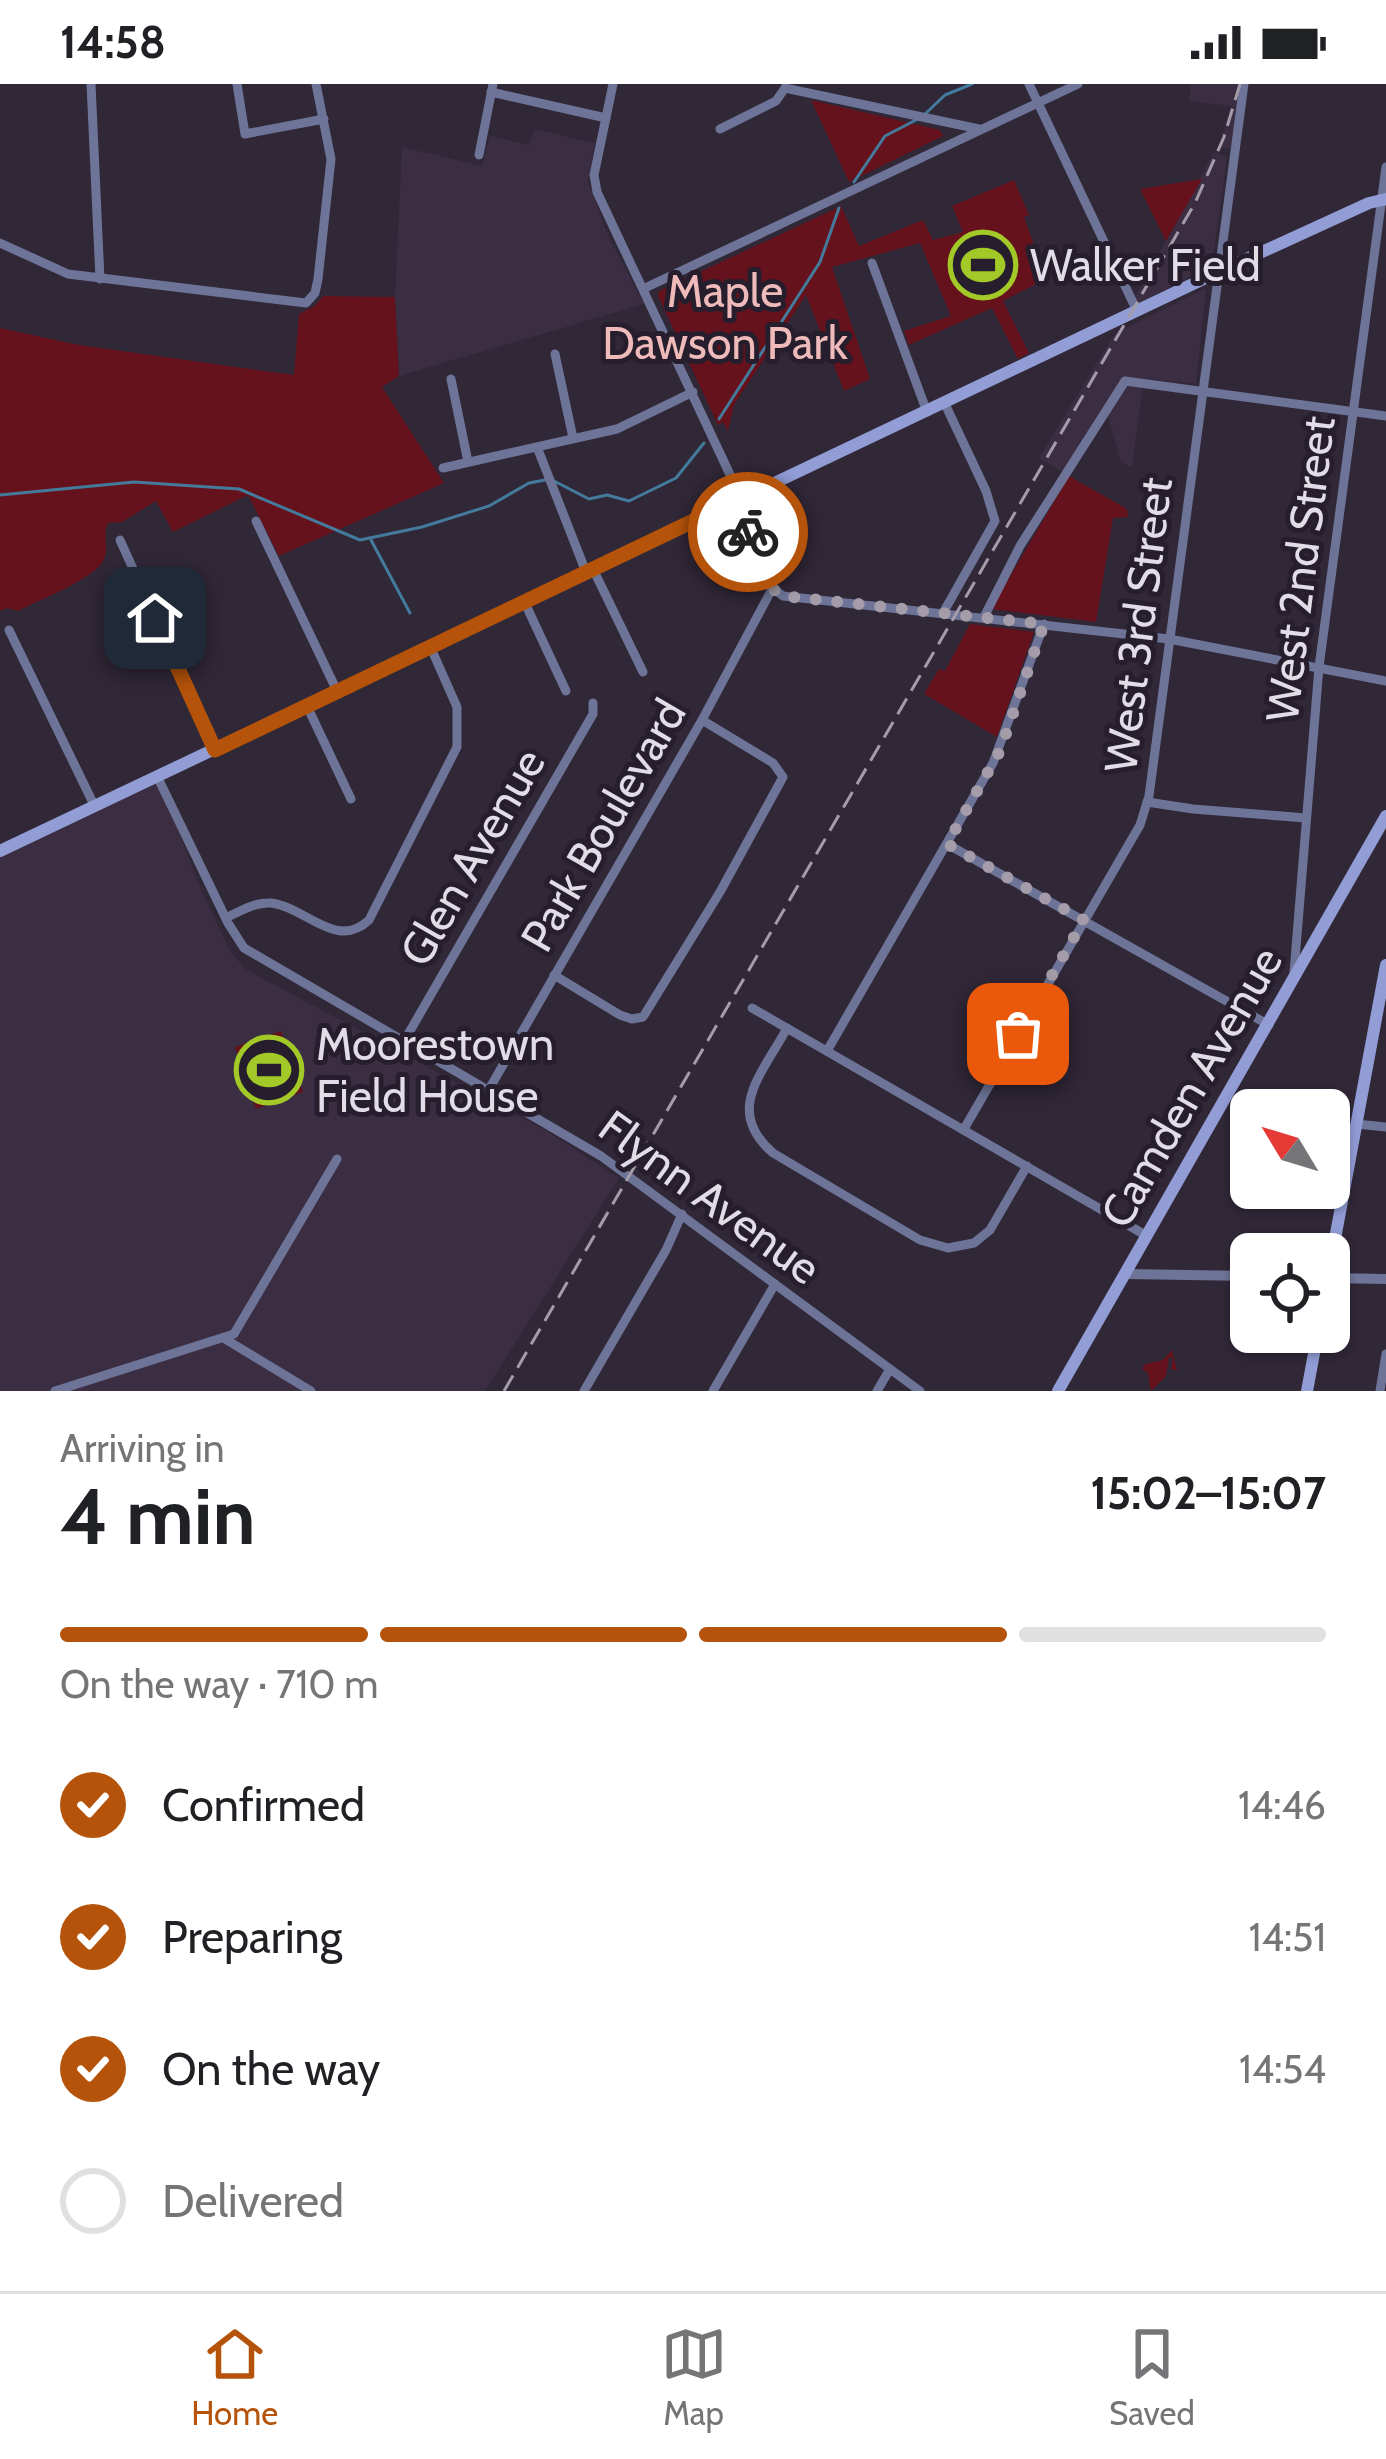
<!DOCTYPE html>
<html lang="en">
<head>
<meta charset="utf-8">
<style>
	body { margin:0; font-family:Cabin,sans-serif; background:#f2f2f2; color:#202124; height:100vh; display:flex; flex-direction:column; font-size:45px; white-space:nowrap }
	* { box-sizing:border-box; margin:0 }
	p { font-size:39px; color:#757577 }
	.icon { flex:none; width:66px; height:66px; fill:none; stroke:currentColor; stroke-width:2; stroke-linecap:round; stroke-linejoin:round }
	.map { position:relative; height:1307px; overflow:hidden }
	.sheet { display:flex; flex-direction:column; background:#fff; flex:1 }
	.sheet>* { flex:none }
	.needle { width:78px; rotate:308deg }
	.buttons { position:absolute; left:1230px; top:1005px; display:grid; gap:24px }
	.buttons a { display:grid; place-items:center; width:120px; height:120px; border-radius:18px; background:#fff; box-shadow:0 3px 9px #0004; font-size:60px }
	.pin { position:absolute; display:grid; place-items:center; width:102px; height:102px; color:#fff; margin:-51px; border-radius:24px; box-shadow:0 6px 18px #0006 }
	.courier { position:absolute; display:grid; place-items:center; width:120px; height:120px; margin:-60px; border:9px solid #b45309; border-radius:50%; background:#fff; color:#222; box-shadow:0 3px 15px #0007 }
	.summary em { font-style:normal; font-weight:700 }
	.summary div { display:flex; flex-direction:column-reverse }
	.summary { display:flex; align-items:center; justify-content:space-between; height:204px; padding:0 60px }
	h1 { font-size:78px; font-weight:700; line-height:90px }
	.bar { display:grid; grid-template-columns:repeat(4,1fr); gap:18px 12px; align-content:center; height:144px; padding:0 60px }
	.bar i { height:15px; border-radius:9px; background:#e0e0e0 }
	.bar .active { background:#b45309 }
	.bar p { grid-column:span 4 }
	ol { padding:0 60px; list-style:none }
	li { display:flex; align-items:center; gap:36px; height:132px }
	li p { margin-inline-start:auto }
	li .icon { padding:12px; border-radius:50%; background:#b45309; color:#fff; stroke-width:4 }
	li:last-child { color:#757577 }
	li i { width:66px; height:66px; border:6px solid #e0e0e0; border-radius:50% }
	.status { display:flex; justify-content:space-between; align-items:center; height:84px; padding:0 60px; background:#fff; direction:ltr }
	.status svg { height:33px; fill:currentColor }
	.dock { display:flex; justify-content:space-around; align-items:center; height:168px; border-top:3px solid #e0e0e0; background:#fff; font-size:33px; color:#757577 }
	.dock a { display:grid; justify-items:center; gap:6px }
	.dock .active { color:#b45309 }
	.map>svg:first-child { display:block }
	.built { fill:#3b2e43 }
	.green { fill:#65121d }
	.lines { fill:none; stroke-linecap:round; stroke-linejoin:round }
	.stream { stroke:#447b9c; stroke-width:3 }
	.minor { stroke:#6d7497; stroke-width:9 }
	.tertiary { stroke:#6d7497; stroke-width:10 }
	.secondary { stroke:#929cd5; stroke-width:12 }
	.rail { stroke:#a49da9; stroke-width:3; stroke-dasharray:18 9; stroke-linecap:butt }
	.done { stroke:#a49da9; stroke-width:12; stroke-dasharray:0 21.6 }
	.route { stroke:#b45309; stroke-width:15 }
	.labels { text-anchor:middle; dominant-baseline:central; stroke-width:10; stroke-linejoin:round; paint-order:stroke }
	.poi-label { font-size:45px; fill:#e2dce6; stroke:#271e2d; text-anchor:start }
	.park-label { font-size:45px; fill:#efbaba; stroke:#271e2d }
	.street-label { font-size:45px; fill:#e2dce6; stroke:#271e2d }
</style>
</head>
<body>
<div class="status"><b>14:58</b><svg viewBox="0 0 49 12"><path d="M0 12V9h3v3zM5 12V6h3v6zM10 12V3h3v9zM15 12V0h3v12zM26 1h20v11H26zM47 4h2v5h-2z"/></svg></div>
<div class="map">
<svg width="1386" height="1307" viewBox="0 0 1386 1307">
	<rect width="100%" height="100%" fill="#302737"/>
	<!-- built -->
	<g class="built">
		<polygon points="1191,0 1242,0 1231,65 1218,64 1231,22 1189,17"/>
		<polygon points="534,45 595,59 588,97 608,152 644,220 399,292 395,213 402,63 482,82 490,52 529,61"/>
		<polygon points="1214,68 1227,73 1212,182 1138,219 1135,213"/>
		<polygon points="1206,204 1196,300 1144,295 1132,383 1121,379 1108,332 1069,392 1039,374 1115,249"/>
		<polygon points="158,694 200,803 229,865 245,885 545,1046 619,1094 485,1307 0,1307 0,773"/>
	</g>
	<!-- green -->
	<g class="green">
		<polygon points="811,16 940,46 943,52 849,98"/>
		<polygon points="1202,95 1166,157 1140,105"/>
		<polygon points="1014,96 1029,131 1024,133 1046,195 1003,217 1029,269 1018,275 992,224 909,261 904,247 951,232 920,159 832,183 870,295 844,307 806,211 734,321 728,347 723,338 718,341 658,212 659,207 841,122 859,162 923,136 933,156 963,148 952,122"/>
		<path d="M323 212 395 213 399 292 382 303 444 399 279 472 248 411 173 448 156 417 122 438 108 439C102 452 110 464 103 477 94 495 39 516 18 527L7 524 0 527V244L79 261 294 291 299 230 315 222Z"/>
		<polygon points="1069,392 1127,425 1128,433 1113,434 1096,538 991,525"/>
		<polygon points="970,540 1034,548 997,653 924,610 939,585 945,587"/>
		<polygon points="281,947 303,1008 256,1025 235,963"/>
		<polygon points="1172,1266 1177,1286 1171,1285 1173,1274 1169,1273 1166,1292 1151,1307 1148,1289 1142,1285 1145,1280 1163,1276"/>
	</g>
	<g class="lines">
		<!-- stream -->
		<g class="stream">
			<polyline points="924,31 945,11 972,0"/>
			<polyline points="854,98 885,52 916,36"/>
			<polyline points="719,335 820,178 839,124"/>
			<polyline points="554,397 589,415 607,411 629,417 676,394 704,359"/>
			<polyline points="0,411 134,398 239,405 360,456 422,443 489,422 529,399 545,396"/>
			<polyline points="371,456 410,529"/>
		</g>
		<!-- minor -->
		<g class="minor">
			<polyline points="91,0 100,195"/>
			<polyline points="237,0 245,50 324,35"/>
			<polyline points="613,0 594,91 597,108 741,414"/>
			<polyline points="1029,0 1137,227"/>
			<polyline points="785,4 979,45"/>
			<polyline points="491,8 606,34"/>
			<polyline points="720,45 776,17 785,4"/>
			<polyline points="479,71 493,0"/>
			<polyline points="0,159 68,190 306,219 315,209 318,195 331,75 316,0"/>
			<polyline points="872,179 927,328"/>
			<polyline points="645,204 1078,0"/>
			<polyline points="555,270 573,354"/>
			<polyline points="451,295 468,378"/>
			<polyline points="537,363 586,488"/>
			<polyline points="443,384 617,345 693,308"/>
			<polyline points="735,417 769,501 783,512 1169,555 1386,597"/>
			<polyline points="256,437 337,607"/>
			<polyline points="120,456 215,666"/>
			<polyline points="593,485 643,588"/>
			<polyline points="524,517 566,607"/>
			<polyline points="943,529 995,437 986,407 945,320"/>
			<polyline points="984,533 1020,462 1125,297 1386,332"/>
			<polyline points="9,546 95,723"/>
			<polyline points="306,620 351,715"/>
			<polyline points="158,694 228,839 244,864 601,1072 920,1307"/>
			<polyline points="1147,718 1193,725 1306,734"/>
			<polyline points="947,760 1269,941"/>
			<path d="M226 834C240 827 255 818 271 819 306 823 336 867 369 836L457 663V623L430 562"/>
			<polyline points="1294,888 1319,583 1386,83"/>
			<polyline points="554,891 620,931 632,935 643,933 720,808 783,693 773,679 702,636"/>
			<polyline points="752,924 1147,1152"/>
			<path d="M787 944C764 988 723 1026 773 1069L920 1156 948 1164 974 1159 990 1146 1027 1082"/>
			<polyline points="403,959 593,630 593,619"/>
			<polyline points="827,967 993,679 1044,540"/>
			<polyline points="488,1007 702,636 772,505"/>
			<polyline points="1356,1040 1386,1043"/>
			<polyline points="964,1045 1140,741 1149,712 1244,0"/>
			<polyline points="225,1255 311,1307"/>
			<polyline points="55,1307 234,1250 337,1075"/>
			<polyline points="584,1307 666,1166 682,1130"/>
			<polyline points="713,1307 775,1200"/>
			<polyline points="877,1307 890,1285"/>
			<polyline points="1380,1307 1386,1270"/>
		</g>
		<!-- tertiary -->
		<g class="tertiary">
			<polyline points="1126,1190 1251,1192"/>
			<polyline points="1329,1194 1386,1195"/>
		</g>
		<!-- secondary -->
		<g class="secondary">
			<polyline points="0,767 1216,189 1369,119 1386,115"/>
			<polyline points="1329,1187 1386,881"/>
			<polyline points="1058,1307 1386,732"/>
			<polyline points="1307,1307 1318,1248"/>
		</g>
		<!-- rail -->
		<polyline class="rail" points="504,1307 1195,119 1224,53 1240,0"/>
	</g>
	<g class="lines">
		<!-- done -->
		<polyline class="done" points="748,448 770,503 783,512 1044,540 1000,667 947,760 1084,836 1018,950"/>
		<!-- route -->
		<polyline class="route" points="155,534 215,666 735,417 748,448"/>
	</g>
	<!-- icons -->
	<defs>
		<symbol id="stadium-ring" viewBox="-11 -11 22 22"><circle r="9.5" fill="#271e2d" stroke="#a2c928" stroke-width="1.5"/><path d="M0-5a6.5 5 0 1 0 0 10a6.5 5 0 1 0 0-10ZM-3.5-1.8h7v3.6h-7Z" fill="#a2c928"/></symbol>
	</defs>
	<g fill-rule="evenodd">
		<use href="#stadium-ring" x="945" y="143" width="76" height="76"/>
		<use href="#stadium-ring" x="231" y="948" width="76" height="76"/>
	</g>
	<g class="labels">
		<!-- poi labels -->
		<g class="poi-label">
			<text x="1030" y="181">Walker Field</text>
			<text x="316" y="960">Moorestown<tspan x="316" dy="52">Field House</tspan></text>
		</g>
		<!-- park labels -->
		<g class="park-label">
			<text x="725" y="207">Maple<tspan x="725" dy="52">Dawson Park</tspan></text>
		</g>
		<!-- street labels -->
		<g class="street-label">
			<text transform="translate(1300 485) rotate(-83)">West 2nd Street</text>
			<text transform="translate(1138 541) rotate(-83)">West 3rd Street</text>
			<text transform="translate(603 741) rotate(-60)">Park Boulevard</text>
			<text transform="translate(472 773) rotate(-60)">Glen Avenue</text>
			<text transform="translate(1191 1003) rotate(-60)">Camden Avenue</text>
			<text transform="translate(710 1113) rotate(36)">Flynn Avenue</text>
		</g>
	</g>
</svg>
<div class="buttons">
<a><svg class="needle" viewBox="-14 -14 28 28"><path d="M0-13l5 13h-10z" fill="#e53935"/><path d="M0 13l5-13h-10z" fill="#757577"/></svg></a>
<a><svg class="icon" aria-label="locate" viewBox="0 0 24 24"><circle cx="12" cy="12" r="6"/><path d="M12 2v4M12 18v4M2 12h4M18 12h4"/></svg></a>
</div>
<div class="pin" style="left:1018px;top:950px;background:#ea580c"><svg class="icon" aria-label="bag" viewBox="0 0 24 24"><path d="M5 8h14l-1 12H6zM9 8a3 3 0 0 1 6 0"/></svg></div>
<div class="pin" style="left:155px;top:534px;background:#1f2937"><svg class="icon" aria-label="home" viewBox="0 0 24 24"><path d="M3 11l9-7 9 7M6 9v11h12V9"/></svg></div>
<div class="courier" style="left:748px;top:448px"><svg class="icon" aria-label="bike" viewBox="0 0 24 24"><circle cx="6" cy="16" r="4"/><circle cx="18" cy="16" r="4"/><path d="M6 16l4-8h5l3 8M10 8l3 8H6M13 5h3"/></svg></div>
</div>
<section class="sheet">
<div class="summary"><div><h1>4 min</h1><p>Arriving in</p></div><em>15:02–15:07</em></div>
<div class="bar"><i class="active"></i><i class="active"></i><i class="active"></i><i></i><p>On the way · 710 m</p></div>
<ol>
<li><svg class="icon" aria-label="check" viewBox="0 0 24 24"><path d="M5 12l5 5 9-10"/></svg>Confirmed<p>14:46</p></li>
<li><svg class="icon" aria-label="check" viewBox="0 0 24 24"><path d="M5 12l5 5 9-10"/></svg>Preparing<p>14:51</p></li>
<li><svg class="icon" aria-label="check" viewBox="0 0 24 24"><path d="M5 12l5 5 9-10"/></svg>On the way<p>14:54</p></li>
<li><i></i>Delivered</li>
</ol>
</section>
<nav class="dock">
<a class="active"><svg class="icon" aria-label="home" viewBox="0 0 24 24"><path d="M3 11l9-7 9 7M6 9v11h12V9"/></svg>Home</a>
<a><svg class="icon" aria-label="map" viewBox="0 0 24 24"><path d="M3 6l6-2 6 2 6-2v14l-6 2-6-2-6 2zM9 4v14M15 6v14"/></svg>Map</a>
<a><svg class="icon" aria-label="saved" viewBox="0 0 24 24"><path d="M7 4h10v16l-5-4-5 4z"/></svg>Saved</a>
</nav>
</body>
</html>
